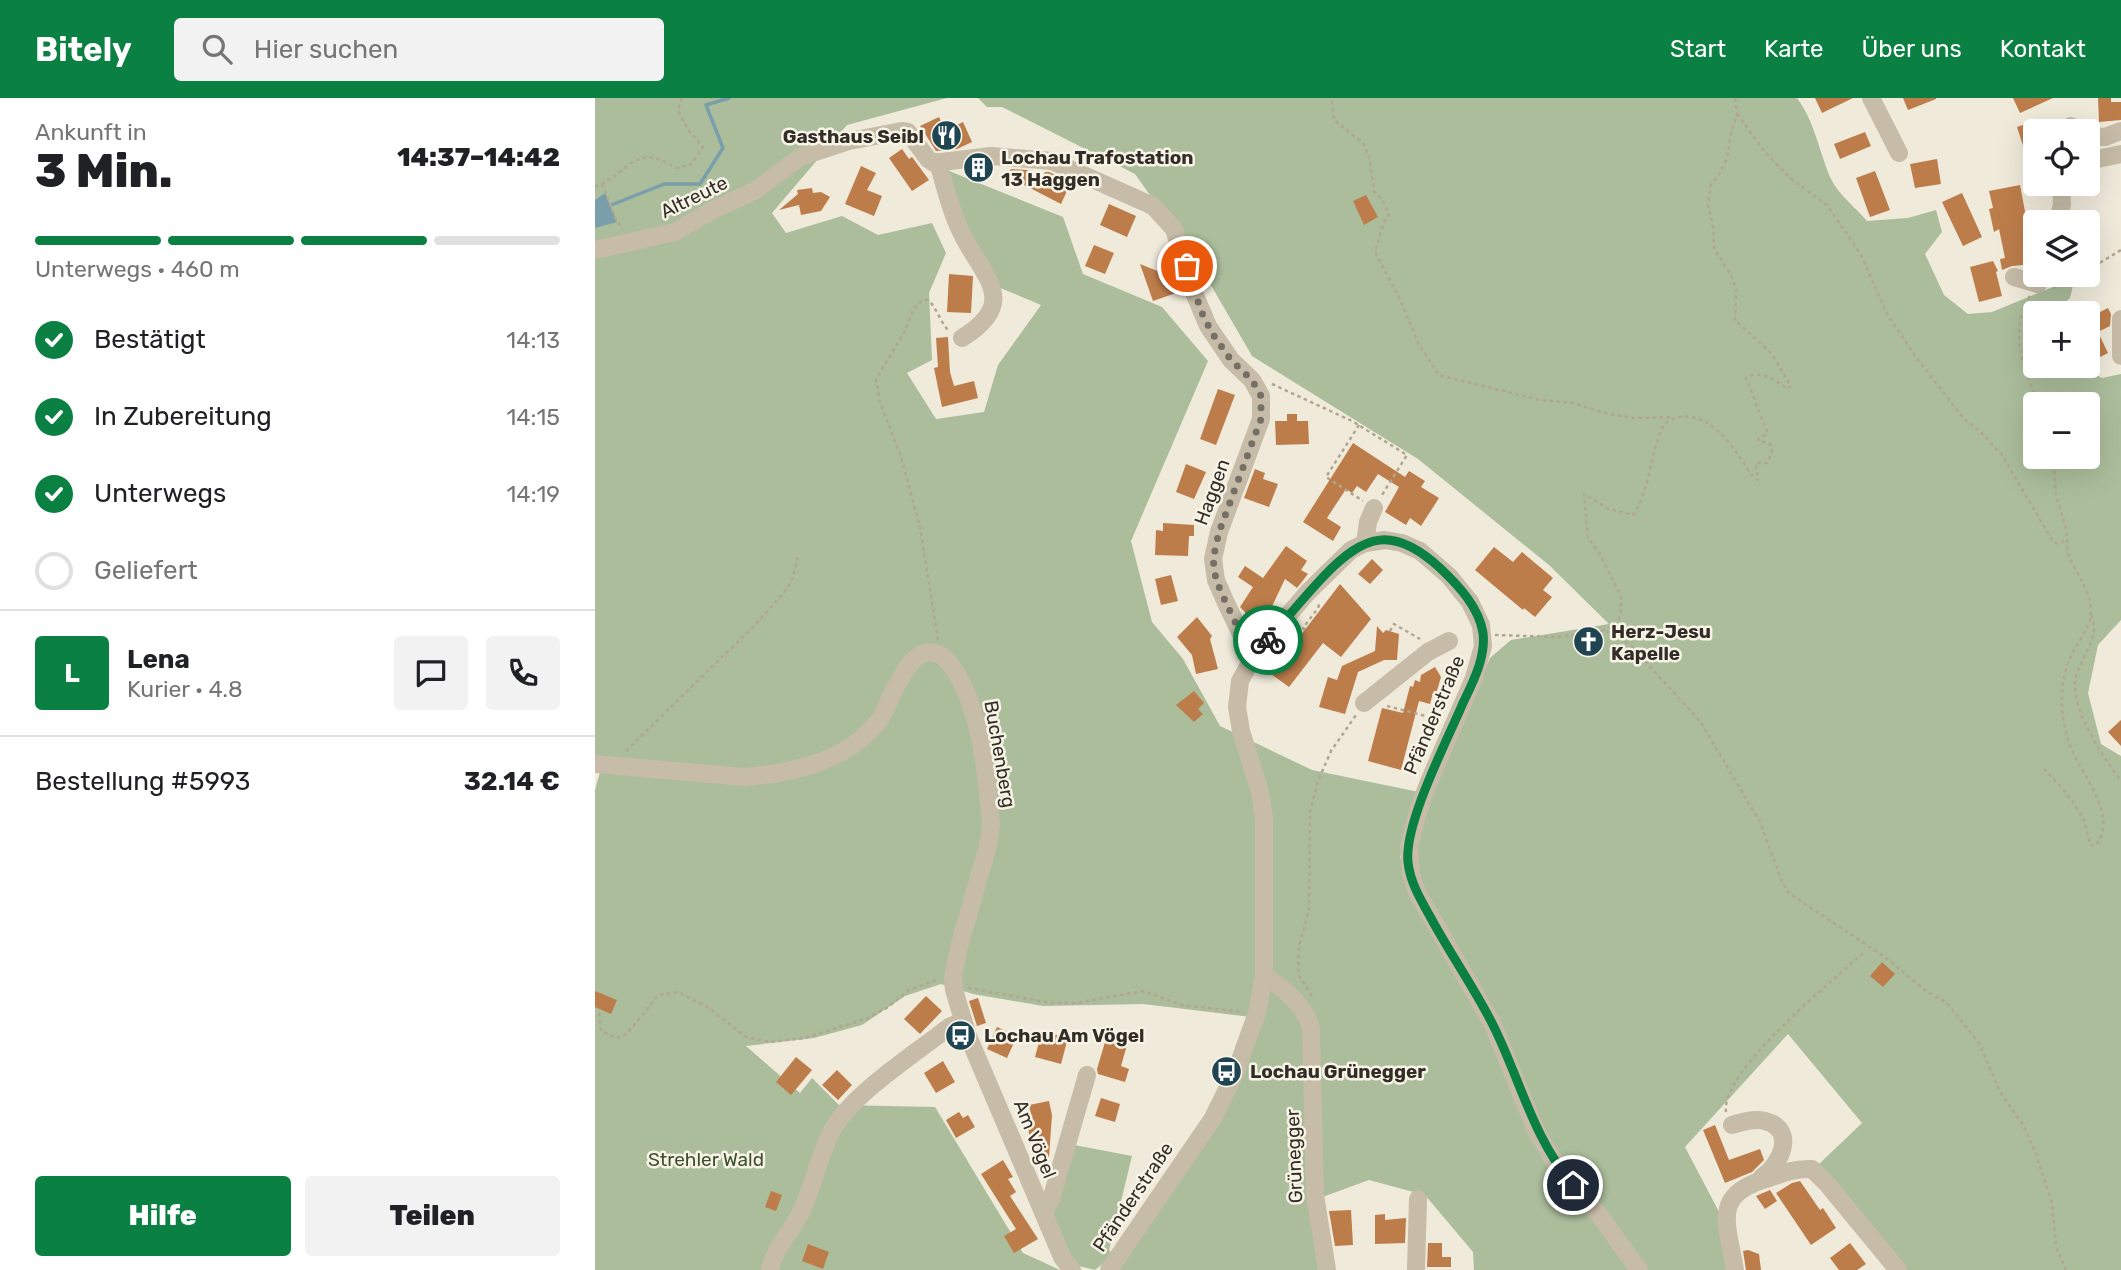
<!DOCTYPE html>
<html lang="de">
<head>
<meta charset="utf-8">
<style>
	body { margin:0; font-family:Rubik,sans-serif; background:#f2f2f2; color:#202124; height:100vh; display:flex; flex-direction:column; font-size:26px; white-space:nowrap }
	* { box-sizing:border-box; margin:0 }
	p { font-size:23px; color:#757577 }
	.icon { flex:none; width:38px; height:38px; fill:none; stroke:currentColor; stroke-width:2; stroke-linecap:round; stroke-linejoin:round }
	.map { position:relative; flex:1; overflow:hidden }
	.drawer { display:flex; flex-direction:column; background:#fff; width:595px }
	.drawer>* { flex:none }
	.fabs { position:absolute; left:1428px; top:21px; display:grid; gap:14px }
	.fabs a { display:grid; place-items:center; width:77px; height:77px; border-radius:7px; background:#fff; box-shadow:0 7px 28px #0002; font-size:35px }
	.pin { position:absolute; display:grid; place-items:center; width:60px; height:60px; color:#fff; margin:-30px; border:4px solid #fff; border-radius:50%; box-shadow:0 2px 7px #0007 }
	.courier { position:absolute; display:grid; place-items:center; width:70px; height:70px; margin:-35px; border:5px solid #0b8043; border-radius:50%; background:#fff; color:#222; box-shadow:0 2px 9px #0007 }
	.summary em { font-style:normal; font-weight:800 }
	.summary div { display:flex; flex-direction:column-reverse }
	.summary { display:flex; align-items:center; justify-content:space-between; height:119px; padding:0 35px }
	h1 { font-size:46px; font-weight:800; line-height:52px }
	.bar { display:grid; grid-template-columns:repeat(4,1fr); gap:10px 7px; align-content:center; height:84px; padding:0 35px }
	.bar i { height:9px; border-radius:5px; background:#e0e0e0 }
	.bar .current { background:#0b8043 }
	.bar p { grid-column:span 4 }
	.line { display:flex; align-items:center; gap:18px; padding:0 35px; border-top:2px solid #e0e0e0 }
	.line div { flex:1 }
	.round { display:grid; place-items:center; flex:none; width:74px; height:74px; border-radius:7px; background:#f2f2f2 }
	ol { padding:0 35px; list-style:none }
	li { display:flex; align-items:center; gap:21px; height:77px }
	li p { margin-inline-start:auto }
	li .icon { padding:7px; border-radius:50%; background:#0b8043; color:#fff; stroke-width:4 }
	li:last-child { color:#757577 }
	li i { width:38px; height:38px; border:4px solid #e0e0e0; border-radius:50% }
	.primary-button { display:flex; gap:14px; margin-top:auto; padding:14px 35px }
	.primary-button a { flex:1; height:80px; border-radius:7px; background:#0b8043; color:#fff; font-size:28px; font-weight:800; line-height:80px; text-align:center }
	.primary-button a+a { background:#f2f2f2; color:#202124 }
	header { display:flex; align-items:center; gap:42px; box-sizing:border-box; height:98px; padding:0 35px; background:#0b8043; color:#fff }
	header strong { font-size:33px }
	nav { display:flex; gap:38px; margin-inline-start:auto; font-size:24px }
	.search { width:490px; height:63px; background:#f2f2f2; display:flex; align-items:center; gap:18px; box-sizing:border-box; padding:0 24px; border-radius:7px; color:#757577; font-size:26px }
	main { display:flex; flex:1; min-height:0 }
	.map>svg:first-child { display:block }
	.green { fill:#abbd9b; fill-rule:evenodd }
	.water { fill:#7b9faa }
	.lines { fill:none; stroke-linecap:round; stroke-linejoin:round }
	.stream { stroke:#7b9faa; stroke-width:3.5 }
	.building { fill:#bd7d4b }
	.path { stroke:#b2a692; stroke-width:2.5; stroke-dasharray:3.5 3.5; stroke-linecap:butt }
	.minor { stroke:#c6bca7; stroke-width:18 }
	.done { stroke:#756f66; stroke-width:7; stroke-dasharray:0 12.6 }
	.route { stroke:#0b8043; stroke-width:9 }
	.labels { text-anchor:middle; dominant-baseline:central; stroke-width:5; stroke-linejoin:round; paint-order:stroke }
	.poi-label { font-size:19px; font-weight:bold; fill:#332d27; stroke:#f7f3e6; text-anchor:start }
	.street-label { font-size:19px; fill:#332d27; stroke:#f7f3e6 }
	.park-label { font-size:19px; fill:#3c502d; stroke:#f7f3e6 }
</style>
</head>
<body>
<header>
<strong>Bitely</strong>
<div class="search"><svg class="icon" aria-label="search" viewBox="0 0 24 24"><circle cx="10" cy="10" r="6"/><path d="M15 15l6 6"/></svg>Hier suchen</div>
<nav><a>Start</a><a>Karte</a><a>Über uns</a><a>Kontakt</a></nav>
</header>
<main>
<section class="drawer">
<div class="summary"><div><h1>3 Min.</h1><p>Ankunft in</p></div><em>14:37–14:42</em></div>
<div class="bar"><i class="current"></i><i class="current"></i><i class="current"></i><i></i><p>Unterwegs · 460 m</p></div>
<ol>
<li><svg class="icon" aria-label="check" viewBox="0 0 24 24"><path d="M5 12l5 5 9-10"/></svg>Bestätigt<p>14:13</p></li>
<li><svg class="icon" aria-label="check" viewBox="0 0 24 24"><path d="M5 12l5 5 9-10"/></svg>In Zubereitung<p>14:15</p></li>
<li><svg class="icon" aria-label="check" viewBox="0 0 24 24"><path d="M5 12l5 5 9-10"/></svg>Unterwegs<p>14:19</p></li>
<li><i></i>Geliefert</li>
</ol>
<div class="line" style="height:126px"><b class="round" style="background:#0b8043;color:#fff">L</b><div><b>Lena</b><p>Kurier · 4.8</p></div><a class="round"><svg class="icon" aria-label="chat" viewBox="0 0 24 24"><path d="M4 5h16v11H9l-5 4z"/></svg></a><a class="round"><svg class="icon" aria-label="phone" viewBox="0 0 24 24"><path d="M5 4h4l2 5-3 2q2 4 5 5l2-3 5 2v4C11 20 4 13 5 4z"/></svg></a></div>
<div class="line" style="height:91px"><div>Bestellung #5993</div><b>32.14 €</b></div>
<div class="primary-button"><a>Hilfe</a><a>Teilen</a></div>
</section>
<div class="map">
<svg width="1526" height="1172" viewBox="0 0 1526 1172">
	<rect width="100%" height="100%" fill="#efeada"/>
	<!-- green -->
	<g class="green">
		<path d="M0 0H352L252 27 177 115 191 135 247 118 283 137 337 125 351 155 334 195 337 262 312 275 341 321 389 314 403 267 446 207 403 189 368 126 354 73 468 119 488 176 567 209 613 263 536 443 557 524 588 561 625 628 717 672 824 694 805 759 816 787 851 861 898 927 942 1035 965 1072 1004 1117 1006 1111 970 1070 949 1034 901 921 828 792 819 753 838 696 895 560 916 542 1014 526 954 467 823 361 657 258 602 163 540 76 407 9H392L383 0H1202C1220 24 1224 54 1236 81 1243 96 1261 110 1272 123L1313 120 1341 112 1347 134 1330 156 1349 197 1373 216 1397 214 1480 180 1475 200 1458 215H1440V268H1487L1507 280 1526 276V522L1503 547 1493 595 1506 646 1526 658V1172H1307L1222 1068 1267 1025 1193 936 1090 1049 1133 1131 1140 1172H879L878 1154 830 1097 774 1082 714 1104 726 1172H521L619 1030 650 966 656 919 548 906 448 908 378 896 346 886 310 898 267 927 219 940 151 948 205 995 217 980 244 1007 340 1009 428 1155 465 1172H0V692L7 667 0 666ZM1440 306H1493V359H1440Z"/>
		<polygon points="479,1047 537,1058 514,1152 519,1157 500,1172 480,1167 458,1116"/>
	</g>
	<!-- water -->
	<polygon class="water" points="10,95 22,124 0,130 0,102"/>
	<g class="lines">
		<!-- stream -->
		<polyline class="stream" points="14,108 69,86 105,86 128,50 111,7 134,0"/>
	</g>
	<!-- building -->
	<g class="building">
		<polygon points="1220,0 1258,0 1227,15"/>
		<polygon points="1308,0 1341,0 1341,1 1313,12"/>
		<polygon points="1418,0 1458,0 1425,15"/>
		<polygon points="1503,0 1516,0 1516,4 1526,4 1526,22 1504,24"/>
		<polygon points="344,19 350,33 368,24 377,44 362,51 341,53 325,28"/>
		<polygon points="1433,25 1438,39 1440,39 1440,78 1438,79 1422,29"/>
		<polygon points="1270,34 1276,48 1245,61 1239,46"/>
		<polygon points="307,51 314,61 317,59 334,82 317,93 294,60"/>
		<polygon points="1342,61 1346,86 1320,90 1315,66"/>
		<polygon points="266,68 281,75 272,92 287,98 279,118 250,106"/>
		<polygon points="416,71 432,72 447,80 450,74 454,74 476,84 466,106 412,78"/>
		<polygon points="1280,73 1295,112 1275,119 1261,80"/>
		<polygon points="1425,87 1440,166 1417,168 1407,172 1405,161 1410,160 1404,131 1399,134 1394,111 1398,110 1394,93"/>
		<polygon points="217,90 218,95 226,94 235,99 226,113 206,117 204,107 184,112 203,96 202,92"/>
		<polygon points="1367,95 1387,139 1368,148 1347,104"/>
		<polygon points="771,97 783,119 769,127 758,103"/>
		<polygon points="514,106 541,118 532,139 505,127"/>
		<polygon points="499,147 519,155 510,176 490,168"/>
		<polygon points="1398,163 1403,173 1401,174 1407,198 1384,204 1375,169"/>
		<polygon points="545,166 575,178 581,195 558,203"/>
		<polygon points="354,176 378,178 376,215 352,214"/>
		<polygon points="1513,210 1516,216 1515,228 1503,234 1513,255 1493,265 1493,215 1495,219"/>
		<polygon points="353,239 355,274 359,288 379,283 383,300 347,309 339,270 343,269 341,240"/>
		<polygon points="623,291 640,297 621,347 605,341"/>
		<polygon points="692,316 702,316 702,323 713,323 714,346 681,347 680,323 692,323"/>
		<polygon points="758,345 810,379 814,373 830,383 826,389 844,400 826,428 815,420 811,427 790,414 804,389 783,376 771,394 762,388 757,395 751,391 732,420 746,429 738,443 708,424"/>
		<polygon points="591,366 611,374 599,401 581,394"/>
		<polygon points="660,371 670,375 668,381 683,386 674,409 649,400"/>
		<polygon points="568,425 599,427 599,438 594,438 593,458 560,457 561,432 568,433"/>
		<polygon points="691,448 712,463 706,472 713,476 702,490 690,481 670,523 667,522 665,526 651,520 650,514 645,509 658,489 643,479 650,468 668,480"/>
		<polygon points="899,449 918,464 927,454 958,480 948,492 957,499 940,519 929,510 928,512 880,472"/>
		<polygon points="777,461 788,472 775,486 763,476"/>
		<polygon points="576,477 583,503 566,507 560,481"/>
		<polygon points="745,486 776,521 746,559 728,545 694,589 676,576"/>
		<polygon points="602,519 617,538 615,541 623,571 601,576 597,557 582,539"/>
		<polygon points="782,528 788,535 791,532 804,536 802,562 789,562 763,574 750,616 724,609 733,579 742,582 747,568 780,553"/>
		<polygon points="840,569 846,579 841,596 838,595 835,606 824,603 806,672 773,663 787,610 808,615 815,588 818,589 820,582 825,584 826,577"/>
		<polygon points="599,593 609,605 603,611 608,616 599,624 581,607"/>
		<polygon points="1526,622 1526,648 1513,634"/>
		<polygon points="1287,864 1300,876 1288,889 1275,878"/>
		<polygon points="0,893 22,902 16,916 0,909"/>
		<polygon points="331,898 347,913 325,936 309,921"/>
		<polygon points="383,900 391,925 382,928 374,903"/>
		<polygon points="402,929 422,938 412,960 392,951"/>
		<polygon points="447,933 473,940 466,966 440,959"/>
		<polygon points="511,941 532,947 526,968 534,971 530,984 503,976 502,971"/>
		<polygon points="201,959 217,972 196,997 181,984"/>
		<polygon points="348,963 360,984 341,995 329,975"/>
		<polygon points="242,972 257,987 243,1002 227,987"/>
		<polygon points="506,1000 525,1006 520,1024 500,1018"/>
		<polygon points="454,1003 457,1017 454,1059 440,1061 431,1022 437,1022 434,1007"/>
		<polygon points="364,1014 368,1020 373,1017 380,1029 361,1040 351,1022"/>
		<polygon points="1120,1027 1134,1062 1165,1051 1169,1062 1157,1074 1130,1085 1108,1032"/>
		<polygon points="408,1062 418,1079 413,1081 421,1094 415,1098 443,1141 419,1155 409,1138 421,1131 386,1076"/>
		<polygon points="1205,1083 1225,1112 1228,1110 1241,1130 1216,1147 1181,1095 1197,1085"/>
		<polygon points="1175,1092 1182,1103 1170,1111 1161,1098"/>
		<polygon points="176,1093 187,1097 181,1113 170,1109"/>
		<polygon points="756,1112 758,1147 740,1148 734,1113"/>
		<polygon points="790,1116 790,1122 811,1120 810,1145 780,1146 780,1117"/>
		<polygon points="833,1145 847,1145 847,1159 856,1159 856,1169 832,1169"/>
		<polygon points="1255,1145 1271,1166 1262,1172 1244,1172 1235,1160"/>
		<polygon points="213,1146 234,1154 228,1171 207,1163"/>
		<polygon points="1153,1152 1164,1156 1166,1172 1151,1172 1148,1153"/>
	</g>
	<g class="lines">
		<!-- path -->
		<g class="path">
			<polyline points="737,3 739,22 768,45 775,62 779,93 788,103 794,116 789,124 780,154 806,203 824,247 844,277 945,302 978,305 1014,316 1038,320 1077,319"/>
			<polyline points="1142,16 1170,54 1196,81 1232,107 1266,157 1291,214 1320,258 1369,321 1386,334 1407,357 1457,442 1463,446 1472,442"/>
			<polyline points="7,86 22,124 28,131"/>
			<path d="M0 89C35 75 39 43 81 70L96 66 108 49 93 32 83 12 87 0"/>
			<polyline points="1493,172 1526,152"/>
			<polyline points="1458,190 1484,177"/>
			<path d="M1435 198C1413 235 1429 270 1443 306"/>
			<polyline points="677,286 757,323 812,357 787,397"/>
			<polyline points="764,327 731,379 768,403"/>
			<path d="M1496 517C1507 542 1482 561 1480 585 1478 615 1509 660 1526 683"/>
			<polyline points="710,532 708,530 723,510 725,504"/>
			<polyline points="795,533 799,526 825,541"/>
			<path d="M1007 533 1023 525 1026 512V499L1005 456 993 440 989 396 1014 411 1038 417C1053 396 1056 359 1065 335 1068 326 1074 321 1084 319 1120 314 1142 356 1159 380L1163 382 1161 365H1172L1177 354 1175 346 1163 342 1164 339 1171 337 1172 333 1151 280C1165 271 1181 282 1192 291L1196 288 1176 255 1140 222 1141 191 1136 177 1119 151 1118 129 1113 107 1116 87 1125 75 1132 60 1136 36 1142 16 1140 0"/>
			<polyline points="900,537 963,539 1007,533 1016,535 1035,547 1105,623 1165,724 1188,786 1194,795 1291,860 1330,892 1352,905 1384,945 1405,994 1428,1027 1441,1056 1457,1105 1461,1149 1471,1172"/>
			<path d="M343 542 325 429 306 359 285 304 281 281 310 233 319 210 328 202H333C343 211 345 225 355 234"/>
			<polyline points="792,608 846,622"/>
			<polyline points="31,653 163,524 192,491 198,479 203,458"/>
			<path d="M1449 671C1464 686 1481 705 1490 725 1492 732 1493 740 1495 747H1501C1526 715 1480 671 1472 639 1465 611 1464 583 1477 556 1484 542 1496 529 1496 512 1496 493 1481 476 1474 458 1471 450 1473 441 1471 432 1469 421 1465 412 1462 401 1459 387 1460 373 1459 359"/>
			<polyline points="373,890 456,905 481,905 548,893 587,907 648,914"/>
			<polyline points="717,898 703,876 704,848 714,812 715,714 723,683 736,653 761,617"/>
			<polyline points="4,915 6,932 15,938 26,940 38,929 63,897 83,894 114,910 151,939 175,944 210,940 273,920 293,909 314,892 344,881"/>
			<path d="M1131 1014C1126 972 1237 884 1268 855"/>
		</g>
		<!-- minor -->
		<g class="minor">
			<polyline points="1276,0 1304,55"/>
			<polyline points="1476,28 1483,33"/>
			<polyline points="1493,38 1510,39 1526,33"/>
			<polyline points="1493,63 1526,56"/>
			<path d="M343 64C350 89 356 114 367 136 389 180 425 204 367 240"/>
			<polyline points="1462,124 1467,107 1466,86"/>
			<polyline points="0,152 80,134 116,113 161,92 205,59 254,43 307,33 313,34 333,61 339,65 396,58 457,63 558,108 579,131 597,190 613,228 636,262 657,282 666,298 666,321 624,434 618,461 621,482 631,505 647,538 660,556"/>
			<polyline points="1419,179 1443,186 1447,177"/>
			<polyline points="1526,221 1526,258"/>
			<polyline points="770,445 773,424 779,410"/>
			<polyline points="769,605 833,554 854,543"/>
			<path d="M0 666 150 679C186 676 233 667 262 644 271 637 279 630 285 621 297 602 316 534 350 560 386 601 391 673 396 726L394 744 364 849 358 879 359 892 373 938 467 1159 477 1172"/>
			<path d="M669 878C688 889 710 908 716 930L720 1097 732 1172"/>
			<path d="M1137 1027C1147 1024 1160 1020 1170 1023 1202 1031 1186 1067 1167 1079"/>
			<polyline points="448,1114 456,1102 492,977"/>
			<path d="M175 1172C179 1151 196 1134 205 1116 219 1089 223 1057 238 1031 257 996 321 955 354 929L368 923"/>
			<polyline points="514,1172 618,1020 641,973 662,915 669,878 669,720 665,694 646,633 642,609 645,583 660,556 713,494 756,452 770,445 790,442 807,445 825,453 854,478 875,504 886,527 888,548 879,580 835,681 823,713 814,749 816,777 822,794 898,927 942,1035 965,1072 1005,1118 1044,1172"/>
			<polyline points="821,1172 823,1101"/>
			<path d="M1140 1172C1132 1124 1116 1096 1174 1080 1188 1075 1202 1070 1217 1071L1233 1087 1303 1172"/>
		</g>
	</g>
	<g class="lines">
		<!-- done -->
		<polyline class="done" points="592,168 606,213 617,235 636,262 657,282 666,298 666,321 624,434 618,461 621,482 631,505 647,538 660,556 673,542"/>
		<!-- route -->
		<path class="route" d="M673 542C691 521 709 499 729 478 769 436 798 427 845 470 863 487 884 509 888 535 891 559 878 584 868 605 852 643 809 725 813 764 815 785 827 804 837 822 856 857 880 891 898 927 925 981 938 1040 978 1087"/>
	</g>
	<!-- icons -->
	<defs>
		<symbol id="restaurant-disc" viewBox="-11 -11 22 22"><circle r="9.5" fill="#204552" stroke="#f7f3e6"/><path d="M-5-6h1v4h1v-4h1v4h1v-4h1v5L-1.5 .5V6h-2V.5L-5-1ZM5-6V6H3V1.5H1.5Q1.5-4 5-6Z" fill="#fff"/></symbol>
		<symbol id="building-disc" viewBox="-11 -11 22 22"><circle r="9.5" fill="#204552" stroke="#f7f3e6"/><path d="M-4-6H4V6H1V3H-1V6H-4ZM-2.5-4.3h1.7v1.8h-1.7ZM.8-4.3h1.7v1.8H.8ZM-2.5-1h1.7V.8h-1.7ZM.8-1h1.7V.8H.8Z" fill="#fff"/></symbol>
		<symbol id="church-disc" viewBox="-11 -11 22 22"><circle r="9.5" fill="#204552" stroke="#f7f3e6"/><path d="M-1.2-6h2.4v3.5h3.3v2.4h-3.3V6h-2.4V-.1h-3.3v-2.4h3.3Z" fill="#fff"/></symbol>
		<symbol id="bus-disc" viewBox="-11 -11 22 22"><circle r="9.5" fill="#204552" stroke="#f7f3e6"/><path d="M-5-6H5V4H4V6H2V4H-2V6H-4V4H-5ZM-3.5-4V0h7V-4ZM-3.5 1.2v1.5H-2V1.2ZM2 1.2v1.5H3.5V1.2Z" fill="#fff"/></symbol>
	</defs>
	<g fill-rule="evenodd">
		<use href="#restaurant-disc" x="334" y="20" width="35" height="35"/>
		<use href="#building-disc" x="366" y="52" width="35" height="35"/>
		<use href="#church-disc" x="976" y="526" width="35" height="35"/>
		<use href="#bus-disc" x="348" y="920" width="35" height="35"/>
		<use href="#bus-disc" x="614" y="956" width="35" height="35"/>
	</g>
	<g class="labels">
		<!-- poi labels -->
		<g class="poi-label">
			<text x="329" y="38" text-anchor="end">Gasthaus Seibl</text>
			<text x="406" y="59">Lochau Trafostation<tspan x="406" dy="22">13 Haggen</tspan></text>
			<text x="1016" y="533">Herz-Jesu<tspan x="1016" dy="22">Kapelle</tspan></text>
			<text x="389" y="937">Lochau Am Vögel</text>
			<text x="655" y="973">Lochau Grünegger</text>
		</g>
		<!-- street labels -->
		<g class="street-label">
			<text transform="translate(99 99) rotate(-26)">Altreute</text>
			<text transform="translate(617 394) rotate(-70)">Haggen</text>
			<text transform="translate(839 617) rotate(-67)">Pfänderstraße</text>
			<text transform="translate(405 656) rotate(80)">Buchenberg</text>
			<text transform="translate(440 1041) rotate(68)">Am Vögel</text>
			<text transform="translate(699 1058) rotate(-92)">Grünegger</text>
			<text transform="translate(538 1099) rotate(-56)">Pfänderstraße</text>
		</g>
		<!-- park labels -->
		<g class="park-label">
			<text x="111" y="1061">Strehler Wald</text>
		</g>
	</g>
</svg>
<div class="fabs">
<a><svg class="icon" aria-label="locate" viewBox="0 0 24 24"><circle cx="12" cy="12" r="6"/><path d="M12 2v4M12 18v4M2 12h4M18 12h4"/></svg></a>
<a><svg class="icon" aria-label="layers" viewBox="0 0 24 24"><path d="M12 4l9 5-9 5-9-5zM3 14l9 5 9-5"/></svg></a>
<a>+</a>
<a>−</a>
</div>
<div class="pin" style="left:592px;top:168px;background:#ea580c"><svg class="icon" aria-label="bag" viewBox="0 0 24 24"><path d="M5 8h14l-1 12H6zM9 8a3 3 0 0 1 6 0"/></svg></div>
<div class="pin" style="left:978px;top:1087px;background:#1f2937"><svg class="icon" aria-label="home" viewBox="0 0 24 24"><path d="M3 11l9-7 9 7M6 9v11h12V9"/></svg></div>
<div class="courier" style="left:673px;top:542px"><svg class="icon" aria-label="bike" viewBox="0 0 24 24"><circle cx="6" cy="16" r="4"/><circle cx="18" cy="16" r="4"/><path d="M6 16l4-8h5l3 8M10 8l3 8H6M13 5h3"/></svg></div>
</div>
</main>
</body>
</html>
